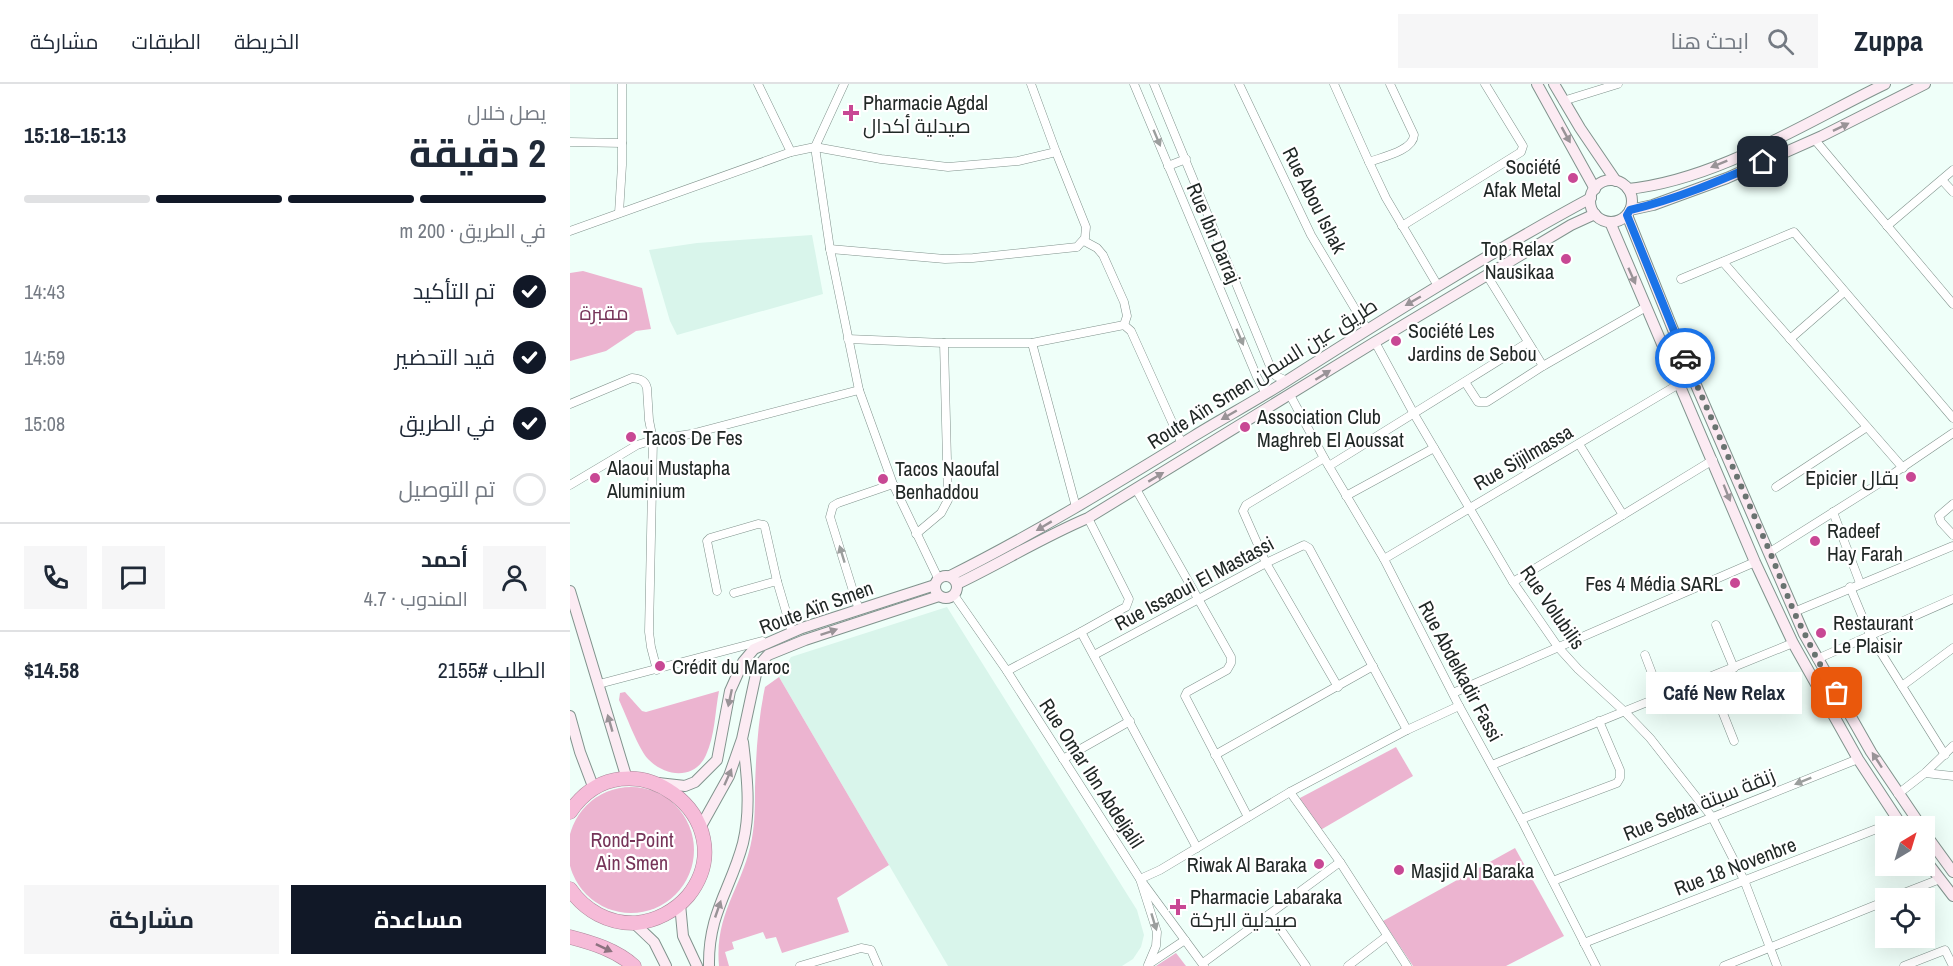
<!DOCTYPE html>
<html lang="ar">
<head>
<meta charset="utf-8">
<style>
	body { margin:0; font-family:"Archivo Narrow",Cairo,sans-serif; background:#f6f6f7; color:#1f2937; direction:rtl; height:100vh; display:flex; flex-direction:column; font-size:22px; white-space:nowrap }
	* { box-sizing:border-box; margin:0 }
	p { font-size:20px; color:#747a83 }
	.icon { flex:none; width:33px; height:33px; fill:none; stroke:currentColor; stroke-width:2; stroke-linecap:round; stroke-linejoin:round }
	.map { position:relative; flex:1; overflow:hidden; direction:ltr }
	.panel { display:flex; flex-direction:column; background:#fff; width:570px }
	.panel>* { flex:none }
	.needle { width:39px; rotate:38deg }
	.fabs { position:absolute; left:1305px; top:732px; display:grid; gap:12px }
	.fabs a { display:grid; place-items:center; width:60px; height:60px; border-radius:0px; background:#fff; box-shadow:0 6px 24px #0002; font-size:30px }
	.pin { position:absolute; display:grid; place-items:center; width:51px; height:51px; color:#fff; margin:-26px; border-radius:12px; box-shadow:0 3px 9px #0006 }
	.courier { position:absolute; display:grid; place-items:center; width:60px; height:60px; margin:-30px; border:4px solid #1a73e8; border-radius:50%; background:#fff; color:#222; box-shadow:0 2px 8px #0007 }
	.bubble { position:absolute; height:42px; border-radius:0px; background:#fff; box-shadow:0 6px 24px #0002; font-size:20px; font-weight:700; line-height:42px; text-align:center; direction:rtl }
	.headline em { font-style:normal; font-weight:700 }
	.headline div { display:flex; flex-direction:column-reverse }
	.headline { display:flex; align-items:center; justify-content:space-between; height:102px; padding:0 24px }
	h1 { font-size:39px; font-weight:700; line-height:45px }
	.bar { display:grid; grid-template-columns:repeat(4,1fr); gap:9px 6px; align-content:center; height:72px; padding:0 24px }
	.bar i { height:8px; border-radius:4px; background:#e0e1e3 }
	.bar .on { background:#111827 }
	.bar p { grid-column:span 4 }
	.line { display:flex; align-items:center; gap:15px; padding:0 24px; border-top:2px solid #e0e1e3 }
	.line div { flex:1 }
	.round { display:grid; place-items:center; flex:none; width:63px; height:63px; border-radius:0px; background:#f6f6f7 }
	ol { padding:0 24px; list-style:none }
	li { display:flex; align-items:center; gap:18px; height:66px }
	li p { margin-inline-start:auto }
	li .icon { padding:6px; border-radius:50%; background:#111827; color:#fff; stroke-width:4 }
	li:last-child { color:#747a83 }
	li i { width:33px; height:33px; border:3px solid #e0e1e3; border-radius:50% }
	.primary-button { display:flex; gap:12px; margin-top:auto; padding:12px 24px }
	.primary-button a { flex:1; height:69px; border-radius:0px; background:#111827; color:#fff; font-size:24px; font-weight:700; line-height:69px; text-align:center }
	.primary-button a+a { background:#f6f6f7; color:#1f2937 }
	header { display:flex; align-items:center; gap:36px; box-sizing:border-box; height:84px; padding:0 30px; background:#fff; border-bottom:2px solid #e0e1e3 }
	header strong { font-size:28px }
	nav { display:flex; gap:33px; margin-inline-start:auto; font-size:21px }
	.search { width:420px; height:54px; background:#f6f6f7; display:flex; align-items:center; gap:15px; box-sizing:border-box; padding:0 21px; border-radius:0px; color:#747a83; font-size:22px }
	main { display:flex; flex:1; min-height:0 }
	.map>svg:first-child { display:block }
	.built { fill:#d9f5eb }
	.green { fill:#ecb4d0 }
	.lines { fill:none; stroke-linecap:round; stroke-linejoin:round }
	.street-casing { stroke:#81938d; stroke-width:9 }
	.secondary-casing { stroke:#81938d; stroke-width:12 }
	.highway-casing { stroke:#ab889a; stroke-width:15 }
	.street { stroke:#fff; stroke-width:8 }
	.secondary { stroke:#fcebf3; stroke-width:10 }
	.highway { stroke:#f6bbd8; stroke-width:14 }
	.oneway { fill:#999397 }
	.oneway2 { fill:#9b9e9d }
	.oneway3 { fill:#8c727f }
	.done { stroke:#697370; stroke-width:6; stroke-dasharray:0 10.8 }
	.route { stroke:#1a73e8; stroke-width:8 }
	.poi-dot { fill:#c84894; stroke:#fff; stroke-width:2 }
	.labels { text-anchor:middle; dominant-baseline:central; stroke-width:4.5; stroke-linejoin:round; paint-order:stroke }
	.poi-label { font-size:20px; fill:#212826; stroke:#fff; text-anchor:start }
	.street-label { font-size:20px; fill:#212826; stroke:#fff }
	.park-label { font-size:20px; fill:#763459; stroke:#fff }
</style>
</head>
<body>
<header>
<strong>Zuppa</strong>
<div class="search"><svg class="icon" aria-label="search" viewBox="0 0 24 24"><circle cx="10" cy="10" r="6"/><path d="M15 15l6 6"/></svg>ابحث هنا</div>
<nav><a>الخريطة</a><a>الطبقات</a><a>مشاركة</a></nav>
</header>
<main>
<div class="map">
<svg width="1383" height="882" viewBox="0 0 1383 882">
	<rect width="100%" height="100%" fill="#effff9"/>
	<!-- built -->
	<g class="built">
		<polygon points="242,151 253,210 107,251 100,237 79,166 127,159"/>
		<polygon points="377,523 567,826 574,851 571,863 563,875 552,882 378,882 209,593 221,573"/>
	</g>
	<!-- green -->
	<g class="green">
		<polygon points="13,187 72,204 81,245 66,247 36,267 0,277 0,189"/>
		<path d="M209 593 319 781 267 814 279 848 212 869 206 853 196 855 193 848 162 858 164 865 155 868 159 882H149C144 828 174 802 182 754 185 737 185 721 185 704 186 669 188 636 195 603Z"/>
		<path d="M55 608 72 627 76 628 149 607C145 627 145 652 136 671 125 696 95 693 78 675 68 664 56 631 49 616L50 609Z"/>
		<polygon points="826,663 843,692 747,748 729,718 730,714"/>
		<circle cx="61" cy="766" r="63"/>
		<polygon points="945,764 994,852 936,882 843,882 813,837"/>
		<polygon points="606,869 616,882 586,882"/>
	</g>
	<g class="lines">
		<defs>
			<g id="street">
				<polyline points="188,0 221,68"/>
				<polyline points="274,0 245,63 260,165 289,306 323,400 368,494"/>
				<polyline points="564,0 687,293 696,310"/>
				<polyline points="584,0 700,282 706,292 717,297"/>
				<polyline points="669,0 741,151 797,245"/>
				<polyline points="764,0 799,78 816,114 868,202"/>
				<polyline points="993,17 1048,0"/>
				<polyline points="1245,56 1383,220"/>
				<polyline points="0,58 52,59"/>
				<path d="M799 78C812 73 843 67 844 51L820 0"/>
				<polyline points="598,82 616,75"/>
				<polyline points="1372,96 1383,108"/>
				<polyline points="49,129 52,81 52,0"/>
				<polyline points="832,142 951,68 953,62 915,0"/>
				<polyline points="1317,142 1383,86"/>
				<polyline points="0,147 221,68 245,63 311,75 378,83 448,77 486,68"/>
				<polyline points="514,157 527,164 533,171 554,218 557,232 554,241"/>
				<polyline points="260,165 375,175 403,174 507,163 515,154 516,143 486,68 461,0"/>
				<polyline points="1153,178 1333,384"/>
				<polyline points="918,193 973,282"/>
				<polyline points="1111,195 1224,148 1383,334"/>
				<polyline points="278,255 374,259 462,259 554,241 561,247 612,360"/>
				<polyline points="1220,255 1274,208"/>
				<polyline points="805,258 844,330 943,498 988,563 1008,585 1055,628 1080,654 1142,733 1174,796 1207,882"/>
				<polyline points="462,259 506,423"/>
				<polyline points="895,298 908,318 917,318 973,282 1076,223"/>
				<polyline points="720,311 754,374 814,475 889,622 951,735 1026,882"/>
				<path d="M0 320 62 294C70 295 75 296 77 304L79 336 83 356 79 548 81 563 87 586"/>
				<polyline points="1009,360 1053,431"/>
				<polyline points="754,374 676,421 673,427 696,479 768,603"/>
				<polyline points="759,382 957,259"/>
				<polyline points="0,401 67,361 83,356 121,350 289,306"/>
				<polyline points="1206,403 1297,343"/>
				<polyline points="566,405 661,573 661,579 657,586 617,608 615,612 678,733"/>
				<polyline points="776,412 864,364"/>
				<polyline points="1383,420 1369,432 1371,438 1383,451"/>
				<polyline points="1263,428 1290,499"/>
				<polyline points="346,450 371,429 378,416 374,259"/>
				<polyline points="1200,468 1308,400 1383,349"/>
				<polyline points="814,475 1109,300"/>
				<polyline points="943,498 1143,376"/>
				<polyline points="1280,503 1300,551 1375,671"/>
				<polyline points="147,507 137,457 140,454 188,440 194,441 195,444 207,497"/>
				<polyline points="164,509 207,497 222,548"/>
				<polyline points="384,511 437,587 570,795 634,882"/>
				<polyline points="289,526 260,433 263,422 268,419 323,400"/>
				<polyline points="1224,528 1383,462"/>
				<polyline points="1146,541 1164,584"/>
				<polyline points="511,548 552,525 556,523 559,515 518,434"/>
				<polyline points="524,571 696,479 734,461 739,464 837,646"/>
				<polyline points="1075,571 1091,613"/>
				<polyline points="1247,575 1383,515"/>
				<polyline points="437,587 511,548 627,764"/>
				<polyline points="1139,594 1164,657"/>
				<polyline points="29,600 192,557"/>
				<polyline points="1332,602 1383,564"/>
				<polyline points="883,609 1185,478"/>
				<polyline points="645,671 803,582"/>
				<polyline points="493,675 560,637"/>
				<polyline points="922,681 1223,559"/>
				<polyline points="1355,689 1383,692"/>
				<polyline points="720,708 770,778 837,882"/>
				<polyline points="1328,710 1355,689 1383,662"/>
				<polyline points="951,735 1047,699 1050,694 1050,686 1029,637"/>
				<polyline points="983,797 1288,675"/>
				<polyline points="1321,814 1370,795"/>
				<polyline points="700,830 736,882"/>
				<polyline points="1014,859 1327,737"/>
				<polyline points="633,879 770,778"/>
				<polyline points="579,880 615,856"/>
				<polyline points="578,881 586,862 587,848 570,795 590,786 720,708 837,646 889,622"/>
				<polyline points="230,882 291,864 301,866 308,882"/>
				<polyline points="778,882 817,852"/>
				<polyline points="1154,882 1316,817"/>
				<polyline points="1334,882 1375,866 1383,882"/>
			</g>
			<g id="secondary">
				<polyline points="967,0 1025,105"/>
				<polyline points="984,0 1010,44 1046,97"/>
				<circle cx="1041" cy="117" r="21"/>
				<path d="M1058 105C1147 96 1236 38 1315 0"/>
				<polyline points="1060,126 1083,121 1157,94 1252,52 1355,0"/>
				<polyline points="1057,131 1116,278 1234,550 1301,668 1351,742"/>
				<polyline points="1040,138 1185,478 1223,559 1288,675 1332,742"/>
				<circle cx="376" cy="503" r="11"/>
				<path d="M380 492C464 450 544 401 624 352 655 333 687 316 718 296 817 233 917 170 1021 114"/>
				<path d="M387 500C431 479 473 453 518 434L805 258 1001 141 1025 130"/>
				<polyline points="0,507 57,695"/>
				<polyline points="0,632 10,668 24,705"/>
				<polyline points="88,699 115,702 125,698 147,676 160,607 173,578 184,565 232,544 365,501"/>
				<polyline points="130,744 159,692 172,655 186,590 189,581 198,571 235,556 369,512"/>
				<polyline points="1354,748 1383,788"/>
				<polyline points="1354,774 1383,812"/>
				<polyline points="110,820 113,852 127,882"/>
				<polyline points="64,839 84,858 96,882"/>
				<path d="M139 882C138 829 161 805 173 759 181 726 177 691 173 658"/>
			</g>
			<g id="highway">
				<path d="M0 728C57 644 179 735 118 812 105 827 86 837 66 839 39 840 15 827 0 805"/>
				<path d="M0 853C23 859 46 866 64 882"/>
			</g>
		</defs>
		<!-- street casing -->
		<use href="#street" class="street-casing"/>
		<!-- secondary casing -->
		<use href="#secondary" class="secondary-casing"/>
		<!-- highway casing -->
		<use href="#highway" class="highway-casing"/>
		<!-- street -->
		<use href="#street" class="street"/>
		<!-- secondary -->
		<use href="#secondary" class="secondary"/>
		<!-- highway -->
		<use href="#highway" class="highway"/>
	</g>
	<!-- one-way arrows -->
	<defs><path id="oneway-solid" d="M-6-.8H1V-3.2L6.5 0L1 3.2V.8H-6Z" transform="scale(1.5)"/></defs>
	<g class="oneway">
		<use href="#oneway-solid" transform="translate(1271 43) rotate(-26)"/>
		<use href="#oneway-solid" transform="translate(996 51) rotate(61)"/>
		<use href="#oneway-solid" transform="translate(1149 80) rotate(158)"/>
		<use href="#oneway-solid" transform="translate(1062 192) rotate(66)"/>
		<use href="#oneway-solid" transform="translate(843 217) rotate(150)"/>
		<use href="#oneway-solid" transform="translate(753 291) rotate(-32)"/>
		<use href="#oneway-solid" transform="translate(659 331) rotate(150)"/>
		<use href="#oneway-solid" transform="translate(586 393) rotate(-31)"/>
		<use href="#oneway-solid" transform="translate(1157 409) rotate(68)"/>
		<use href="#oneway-solid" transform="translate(474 442) rotate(149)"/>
		<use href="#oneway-solid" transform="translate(259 548) rotate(-19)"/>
		<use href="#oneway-solid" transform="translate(160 614) rotate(102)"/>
		<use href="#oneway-solid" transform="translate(40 639) rotate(-106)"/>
		<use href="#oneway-solid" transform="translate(1307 676) rotate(-123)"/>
		<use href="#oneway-solid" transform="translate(158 693) rotate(-66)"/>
		<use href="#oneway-solid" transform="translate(148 825) rotate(-71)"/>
	</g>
	<g class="oneway2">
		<use href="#oneway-solid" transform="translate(587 54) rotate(67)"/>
		<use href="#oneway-solid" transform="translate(670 253) rotate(67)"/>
		<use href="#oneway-solid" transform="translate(272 470) rotate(-107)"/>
		<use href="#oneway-solid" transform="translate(1233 697) rotate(158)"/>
		<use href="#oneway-solid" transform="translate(584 838) rotate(73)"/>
	</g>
	<use class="oneway3" href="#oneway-solid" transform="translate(34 864) rotate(25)"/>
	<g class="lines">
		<!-- done -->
		<polyline class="done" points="1115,274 1200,468 1224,528 1247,575 1267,609"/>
		<!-- route -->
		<path class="route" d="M1115 274 1057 131 1060 126C1107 115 1149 97 1193 78"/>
	</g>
	<!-- markers -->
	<g class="poi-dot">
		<path d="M278 20h6v6h6v6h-6v6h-6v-6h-6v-6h6z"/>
		<circle cx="1003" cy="94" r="6"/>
		<circle cx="996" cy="175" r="6"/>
		<circle cx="826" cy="257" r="6"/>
		<circle cx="675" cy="343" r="6"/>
		<circle cx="61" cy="353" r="6"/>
		<circle cx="1341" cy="393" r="6"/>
		<circle cx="25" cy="394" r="6"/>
		<circle cx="313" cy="395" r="6"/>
		<circle cx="1245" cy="457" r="6"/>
		<circle cx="1165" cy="499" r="6"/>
		<circle cx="1251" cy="549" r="6"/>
		<circle cx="90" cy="582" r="6"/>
		<circle cx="749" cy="780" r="6"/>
		<circle cx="829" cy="786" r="6"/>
		<path d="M605 814h6v6h6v6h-6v6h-6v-6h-6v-6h6z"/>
	</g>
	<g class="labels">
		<!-- poi labels -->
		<g class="poi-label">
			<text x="293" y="18">Pharmacie Agdal<tspan x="293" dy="23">صيدلية أكدال</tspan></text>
			<text x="991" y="82" text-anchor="end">Société<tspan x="991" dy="23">Afak Metal</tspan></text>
			<text x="984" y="164" text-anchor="end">Top Relax<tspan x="984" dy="23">Nausikaa</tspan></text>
			<text x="838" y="246">Société Les<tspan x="838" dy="23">Jardins de Sebou</tspan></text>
			<text x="687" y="332">Association Club<tspan x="687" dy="23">Maghreb El Aoussat</tspan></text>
			<text x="73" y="353">Tacos De Fes</text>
			<text x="37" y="383">Alaoui Mustapha<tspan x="37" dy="23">Aluminium</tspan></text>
			<text x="325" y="384">Tacos Naoufal<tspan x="325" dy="23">Benhaddou</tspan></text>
			<text x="1329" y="393" text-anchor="end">Epicier بقال</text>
			<text x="1257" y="446">Radeef<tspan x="1257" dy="23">Hay Farah</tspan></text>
			<text x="1153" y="499" text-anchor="end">Fes 4 Média SARL</text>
			<text x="1263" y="538">Restaurant<tspan x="1263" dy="23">Le Plaisir</tspan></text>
			<text x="102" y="582">Crédit du Maroc</text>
			<text x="737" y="780" text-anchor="end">Riwak Al Baraka</text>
			<text x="841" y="786">Masjid Al Baraka</text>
			<text x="620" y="812">Pharmacie Labaraka<tspan x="620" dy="23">صيدلية البركة</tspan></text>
		</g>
		<!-- street labels -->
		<g class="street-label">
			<text transform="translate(745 116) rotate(63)">Rue Abou Ishak</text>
			<text transform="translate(644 149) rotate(67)">Rue Ibn Darraj</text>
			<text transform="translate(692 289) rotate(-32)">Route Aïn Smen طريق عين السمن</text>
			<text transform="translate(953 373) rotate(-30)">Rue Sijilmassa</text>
			<text transform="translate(624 499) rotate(-28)">Rue Issaoui El Mastassi</text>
			<text transform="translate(246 523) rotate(-20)">Route Aïn Smen</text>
			<text transform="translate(983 523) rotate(55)">Rue Volubilis</text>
			<text transform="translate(891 587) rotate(62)">Rue Abdelkadir Fassi</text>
			<text transform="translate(522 689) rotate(57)">Rue Omar Ibn Abdeljalil</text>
			<text transform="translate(1129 720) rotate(-22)">Rue Sebta زنقة سبتة</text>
			<text transform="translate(1165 782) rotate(-21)">Rue 18 Novenbre</text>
		</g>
		<!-- park labels -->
		<g class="park-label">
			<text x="34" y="228">مقبرة</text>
			<text x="62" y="755">Rond-Point<tspan x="62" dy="23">Ain Smen</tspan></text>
		</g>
	</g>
</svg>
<div class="fabs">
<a><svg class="needle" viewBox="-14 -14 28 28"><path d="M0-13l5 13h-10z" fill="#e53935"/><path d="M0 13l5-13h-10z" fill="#747a83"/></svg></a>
<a><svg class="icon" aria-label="locate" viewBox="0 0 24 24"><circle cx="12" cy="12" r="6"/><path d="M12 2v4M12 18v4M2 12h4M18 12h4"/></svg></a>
</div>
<div class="pin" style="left:1267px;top:609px;background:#ea580c"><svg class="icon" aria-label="bag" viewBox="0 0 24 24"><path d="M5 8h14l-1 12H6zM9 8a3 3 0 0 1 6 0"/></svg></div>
<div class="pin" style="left:1193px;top:78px;background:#1f2937"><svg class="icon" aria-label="home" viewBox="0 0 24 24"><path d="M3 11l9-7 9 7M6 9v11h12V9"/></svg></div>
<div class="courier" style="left:1115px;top:274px"><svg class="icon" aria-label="car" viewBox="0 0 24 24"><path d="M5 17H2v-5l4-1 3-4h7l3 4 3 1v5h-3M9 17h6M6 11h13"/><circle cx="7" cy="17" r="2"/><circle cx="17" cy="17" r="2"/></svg></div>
<div class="bubble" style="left:1076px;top:588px;width:156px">Café New Relax</div>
</div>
<section class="panel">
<div class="headline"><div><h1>2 دقيقة</h1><p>يصل خلال</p></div><em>15:13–15:18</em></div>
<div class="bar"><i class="on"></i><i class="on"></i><i class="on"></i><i></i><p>في الطريق · 200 m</p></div>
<ol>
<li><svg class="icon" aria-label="check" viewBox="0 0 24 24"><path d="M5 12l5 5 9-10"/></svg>تم التأكيد<p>14:43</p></li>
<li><svg class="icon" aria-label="check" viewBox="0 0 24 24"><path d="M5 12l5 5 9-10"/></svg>قيد التحضير<p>14:59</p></li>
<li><svg class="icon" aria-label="check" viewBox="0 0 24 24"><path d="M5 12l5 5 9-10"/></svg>في الطريق<p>15:08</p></li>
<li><i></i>تم التوصيل</li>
</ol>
<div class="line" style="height:108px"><a class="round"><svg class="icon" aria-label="person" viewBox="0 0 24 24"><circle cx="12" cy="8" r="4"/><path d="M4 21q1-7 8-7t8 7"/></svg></a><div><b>أحمد</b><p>المندوب · 4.7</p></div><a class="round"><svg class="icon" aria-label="chat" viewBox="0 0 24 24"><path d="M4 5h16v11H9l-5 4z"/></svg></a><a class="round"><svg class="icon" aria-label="phone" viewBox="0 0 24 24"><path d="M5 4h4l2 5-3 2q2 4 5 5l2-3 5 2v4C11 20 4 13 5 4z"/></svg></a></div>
<div class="line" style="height:78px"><div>الطلب #2155</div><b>$14.58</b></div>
<div class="primary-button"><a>مساعدة</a><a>مشاركة</a></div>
</section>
</main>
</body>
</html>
